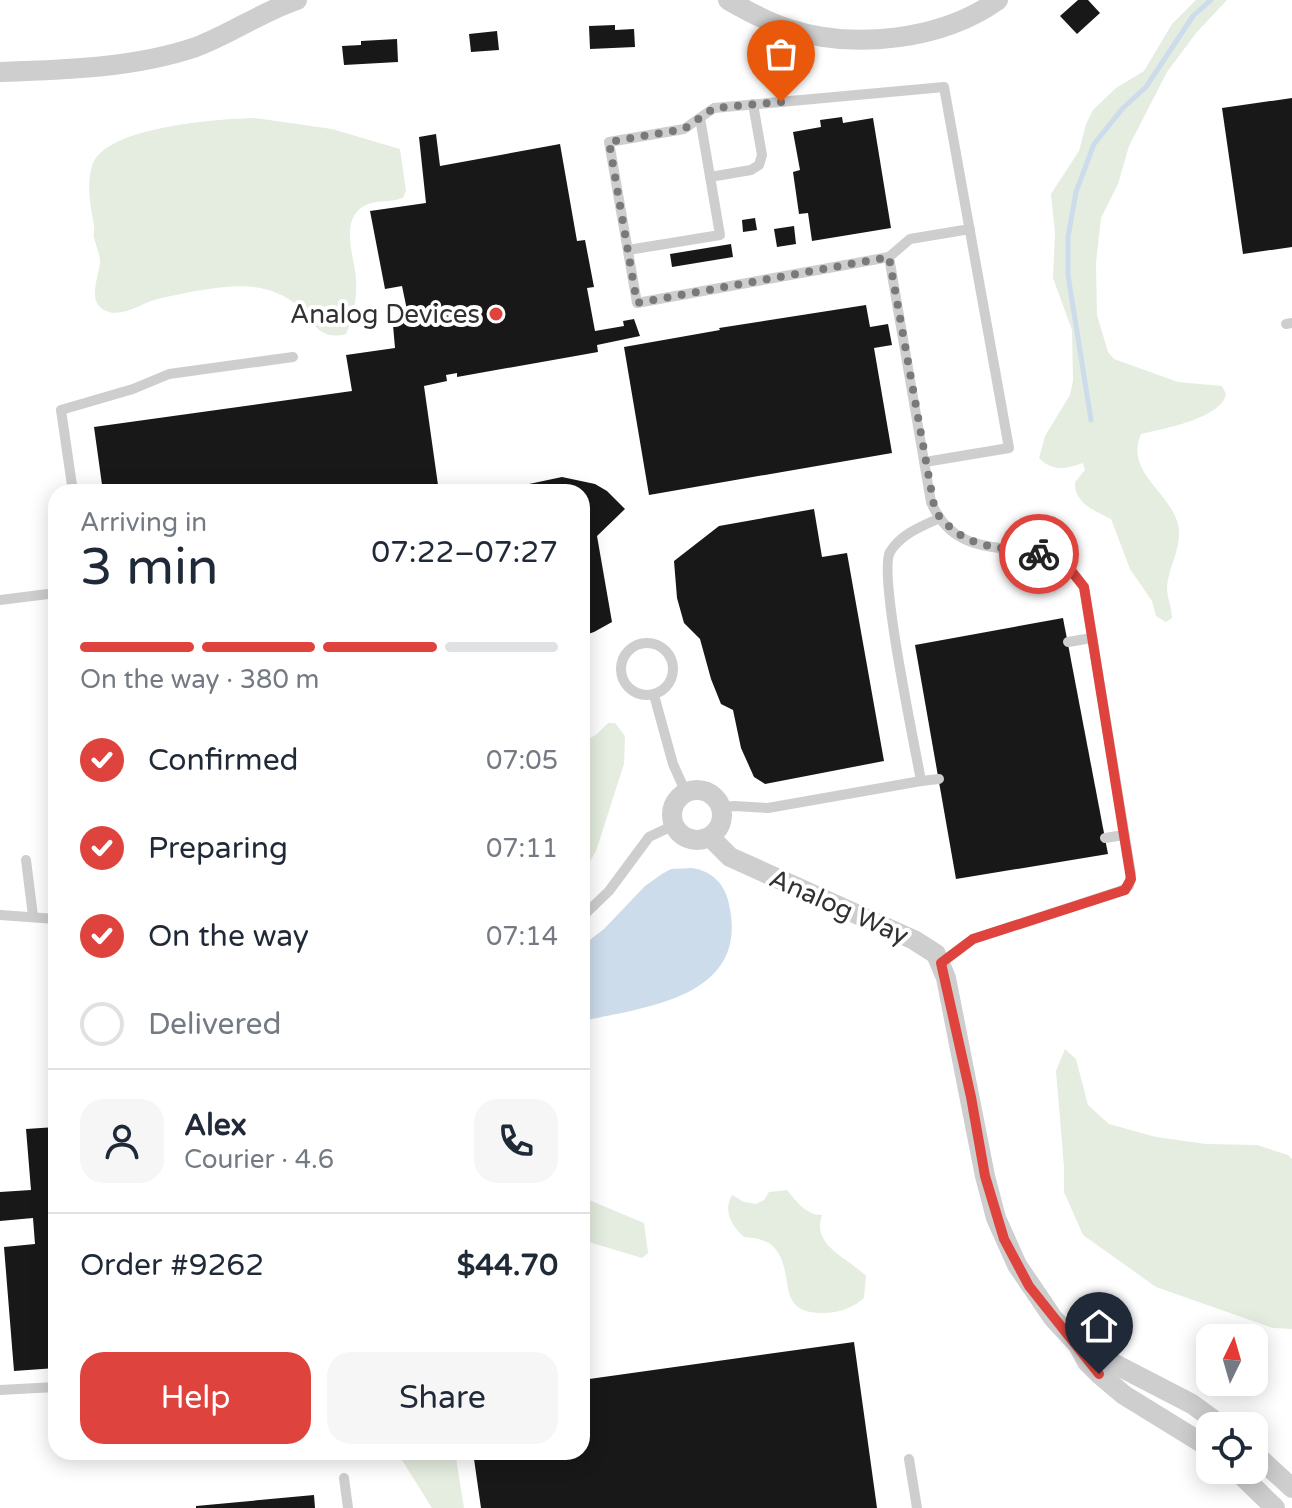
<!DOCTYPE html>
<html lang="en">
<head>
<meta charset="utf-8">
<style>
	body { margin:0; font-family:"Varela Round",sans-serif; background:#f6f6f7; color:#1f2937; height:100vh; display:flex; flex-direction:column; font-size:30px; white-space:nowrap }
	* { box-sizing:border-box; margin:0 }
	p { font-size:26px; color:#747a83 }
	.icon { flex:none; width:44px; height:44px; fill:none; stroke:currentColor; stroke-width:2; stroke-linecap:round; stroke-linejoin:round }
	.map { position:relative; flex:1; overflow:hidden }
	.sheet { position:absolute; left:48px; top:484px; width:542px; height:976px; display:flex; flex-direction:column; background:#fff; border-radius:24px; box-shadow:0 4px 20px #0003 }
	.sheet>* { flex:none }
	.needle { width:52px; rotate:5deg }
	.tools { position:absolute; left:1196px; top:1324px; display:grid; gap:16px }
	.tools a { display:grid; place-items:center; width:72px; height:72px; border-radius:16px; background:#fff; box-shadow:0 4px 20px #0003; font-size:40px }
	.pin { position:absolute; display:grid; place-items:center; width:68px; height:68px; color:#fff; margin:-82px -34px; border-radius:50% 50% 50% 0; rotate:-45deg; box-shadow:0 0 8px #0007 }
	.pin .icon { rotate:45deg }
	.courier { position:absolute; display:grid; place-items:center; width:80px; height:80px; margin:-40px; border:6px solid #de443d; border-radius:50%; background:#fff; color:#222; box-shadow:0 2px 10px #0007 }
	.head em { font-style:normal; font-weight:600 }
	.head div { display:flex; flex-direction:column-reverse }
	.head { display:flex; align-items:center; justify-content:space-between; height:136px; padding:0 32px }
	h1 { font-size:52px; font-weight:600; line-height:60px }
	.bar { display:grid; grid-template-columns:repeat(4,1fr); gap:12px 8px; align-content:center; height:96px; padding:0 32px }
	.bar i { height:10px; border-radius:6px; background:#e0e1e3 }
	.bar .selected { background:#de443d }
	.bar p { grid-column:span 4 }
	.line { display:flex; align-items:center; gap:20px; padding:0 32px; border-top:2px solid #e0e1e3 }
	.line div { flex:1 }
	.round { display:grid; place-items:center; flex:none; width:84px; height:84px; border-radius:24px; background:#f6f6f7 }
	ol { padding:0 32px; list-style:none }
	li { display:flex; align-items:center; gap:24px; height:88px }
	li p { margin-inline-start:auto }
	li .icon { padding:8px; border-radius:50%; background:#de443d; color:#fff; stroke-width:4 }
	li:last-child { color:#747a83 }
	li i { width:44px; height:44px; border:4px solid #e0e1e3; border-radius:50% }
	.cta { display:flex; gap:16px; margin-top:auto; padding:16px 32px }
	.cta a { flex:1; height:92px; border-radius:24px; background:#de443d; color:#fff; font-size:32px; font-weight:600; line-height:92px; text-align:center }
	.cta a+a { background:#f6f6f7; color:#1f2937 }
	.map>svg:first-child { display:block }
	.green { fill:#e5ede0 }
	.water { fill:#cddceb }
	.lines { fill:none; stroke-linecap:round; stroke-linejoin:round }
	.stream { stroke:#cddceb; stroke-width:5 }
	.building { fill:#181818 }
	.lane { stroke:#cecece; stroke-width:10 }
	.street { stroke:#cecece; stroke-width:20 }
	.done { stroke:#797979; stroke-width:8; stroke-dasharray:0 14.4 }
	.route { stroke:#de443d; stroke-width:10 }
	.poi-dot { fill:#de443d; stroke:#fff; stroke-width:3 }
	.labels { text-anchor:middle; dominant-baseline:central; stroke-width:8; stroke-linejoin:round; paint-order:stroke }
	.poi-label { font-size:26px; fill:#313131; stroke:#fff; text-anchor:end }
	.street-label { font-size:26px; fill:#313131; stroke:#fff }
</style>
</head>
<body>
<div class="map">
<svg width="1292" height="1508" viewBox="0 0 1292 1508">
	<rect width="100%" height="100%" fill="#fff"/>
	<!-- green -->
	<g class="green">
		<path d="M1196 0H1227L1196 33 1167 72 1129 146 1118 184 1101 218 1096 263 1097 315 1108 352 1114 359 1178 382 1222 386 1226 394C1222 418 1163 429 1141 434 1125 471 1167 490 1177 521 1185 544 1168 565 1167 588 1167 598 1172 608 1172 618L1166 622 1156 616 1152 601 1130 569 1111 519C1095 511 1074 503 1075 482L1085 470 1083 463C1066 469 1053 472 1039 458L1045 436 1070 395 1073 381 1072 330 1053 278 1055 233 1051 194 1079 151 1086 124 1093 110 1116 88 1144 71 1172 24Z"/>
		<path d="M255 118 332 129 400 149 406 191 403 198C390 203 372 199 361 208 340 224 355 259 356 279 357 297 354 318 346 334 317 342 311 317 293 302 284 295 271 290 260 288 234 282 184 293 158 299 141 303 123 318 106 311 86 303 99 277 100 262 100 253 96 246 94 238 93 234 95 230 94 226 91 207 86 187 92 166 104 126 220 119 255 118Z"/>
		<polygon points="608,723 615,723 625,736 624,764 596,851 582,875 582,742 596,735"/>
		<polygon points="1065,1049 1076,1059 1088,1105 1109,1124 1156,1137 1206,1144 1257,1145 1288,1155 1292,1159 1292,1329 1273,1328 1156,1287 1083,1235 1064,1192 1064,1167 1056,1071"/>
		<path d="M787 1190C797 1202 806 1215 822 1215 811 1246 849 1258 866 1276L864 1298C854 1307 839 1313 824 1313 775 1314 795 1277 777 1251 769 1240 757 1238 744 1237 731 1225 723 1211 732 1195L744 1202 756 1204 764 1200 769 1192Z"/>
		<polygon points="582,1197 644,1223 648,1253 642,1258 582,1240"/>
		<polygon points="397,1452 455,1452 464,1508 432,1508"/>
	</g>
	<!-- water -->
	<path class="water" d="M692 868C712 871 725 884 729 904 750 997 648 1007 582 1021V946L604 929 645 886 662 874 671 869Z"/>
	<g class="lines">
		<!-- stream -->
		<polyline class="stream" points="1091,420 1068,275 1068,237 1076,192 1094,144 1123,108 1146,87 1193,16 1211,0"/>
	</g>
	<!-- building -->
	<g class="building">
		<polygon points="1078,0 1088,0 1100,13 1077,34 1060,16"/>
		<polygon points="615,25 615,30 634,29 635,47 590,49 589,26"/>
		<polygon points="497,31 499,50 471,52 469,34"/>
		<polygon points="397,39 398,62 344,65 342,46 361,45 361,41"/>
		<polygon points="1292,98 1292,247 1243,254 1222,108"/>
		<polygon points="842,117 843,123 873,118 891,228 812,241 808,213 799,214 793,172 800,170 793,132 821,127 820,120"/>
		<polygon points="436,134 440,166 560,144 577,241 585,240 594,287 587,288 595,331 624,326 623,321 634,319 640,336 597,345 598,352 457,377 457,373 446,375 447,381 424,386 439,492 103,492 94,427 352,391 346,355 395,348 393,325 398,315 407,310 402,286 385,289 370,211 426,203 419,137"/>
		<polygon points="755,218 757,230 743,232 742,220"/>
		<polygon points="794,226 796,244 777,247 774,229"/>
		<polygon points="731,244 733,257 672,267 670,254"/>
		<polygon points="866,305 870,327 888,324 892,345 874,348 892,453 649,495 624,347 720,330 719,328"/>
		<polygon points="562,477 595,484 607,491 625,509 597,536 612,622 594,632 582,636 582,492 517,492 529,484"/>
		<polygon points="814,509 822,557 847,553 884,761 765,784 754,777 741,748 733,710 721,704 711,679 700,639 684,623 677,598 674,561 719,526"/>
		<polygon points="1063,618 1108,854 956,879 915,645"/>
		<polygon points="56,1127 56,1368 14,1371 4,1247 35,1244 33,1218 0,1221 0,1192 31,1190 26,1129"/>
		<polygon points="854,1342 877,1508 481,1508 473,1452 582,1452 582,1380"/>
		<polygon points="314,1495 315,1508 196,1508 196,1506"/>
	</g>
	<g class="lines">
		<!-- lane -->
		<g class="lane">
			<polyline points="710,177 751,170 759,165 762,155 753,104"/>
			<polyline points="628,250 720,235 700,118"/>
			<polyline points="889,257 910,239 970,229"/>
			<polyline points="1286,324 1292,323"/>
			<path d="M925 462 1009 448 944 87 714 108 684 129 609 142 637 303 889 257 931 502C959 569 1026 534 1068 567 1074 572 1079 581 1084 587L1131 874 1129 886 1120 891 973 939 941 963"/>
			<polyline points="73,492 61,410 133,389 169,374 293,357"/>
			<polyline points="0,600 56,593"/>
			<polyline points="1068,642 1092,638"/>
			<circle cx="647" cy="669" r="26"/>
			<polyline points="654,695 673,764 686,793"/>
			<polyline points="921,781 939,779"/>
			<path d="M721 807 734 806 768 808 921 781C915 746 878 574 890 552 901 534 922 526 940 518"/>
			<polyline points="1105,838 1124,835"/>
			<polyline points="26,860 33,916"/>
			<polyline points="0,915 56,919"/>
			<polyline points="582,917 609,891 649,837 674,825"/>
			<polyline points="0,1390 56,1387"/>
			<polyline points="909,1459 917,1508"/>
			<polyline points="344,1478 348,1508"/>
		</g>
		<!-- street -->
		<g class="street">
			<path d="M728 0C747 11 768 22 789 29 854 50 942 40 998 0"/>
			<path d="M0 72C65 70 134 68 196 47 231 34 261 12 297 0"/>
			<circle cx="697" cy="815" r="25"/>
			<polyline points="710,837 730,857 914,940 936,954 946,978 985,1176 996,1218 1017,1265 1053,1318 1078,1345 1087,1362 1099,1374 1124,1395 1210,1448"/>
			<polyline points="1078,1345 1192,1404 1222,1426"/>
			<polyline points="1254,1453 1292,1488"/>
			<polyline points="1236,1470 1275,1508"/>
		</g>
	</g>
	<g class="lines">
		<!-- done -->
		<path class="done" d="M781 102 714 108 684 129 609 142 637 303 889 257 935 511C966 551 994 545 1039 554"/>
		<!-- route -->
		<polyline class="route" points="1039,554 1068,567 1084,587 1131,879 1125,890 973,939 941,963 971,1097 985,1176 1004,1239 1029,1286 1099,1374"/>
	</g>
	<!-- markers -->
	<circle class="poi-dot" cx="496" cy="314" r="8"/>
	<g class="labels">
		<!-- poi labels -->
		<g class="poi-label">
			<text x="480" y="314">Analog Devices</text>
		</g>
		<!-- street labels -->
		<g class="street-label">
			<text transform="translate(839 907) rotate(24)">Analog Way</text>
		</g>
	</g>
</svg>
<div class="tools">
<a><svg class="needle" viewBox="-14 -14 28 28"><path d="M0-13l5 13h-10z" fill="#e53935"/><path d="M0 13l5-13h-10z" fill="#747a83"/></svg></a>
<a><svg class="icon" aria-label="locate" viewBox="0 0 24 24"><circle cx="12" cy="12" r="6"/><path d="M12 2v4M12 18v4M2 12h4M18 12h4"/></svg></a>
</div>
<div class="pin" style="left:781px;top:102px;background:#ea580c"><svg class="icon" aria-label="bag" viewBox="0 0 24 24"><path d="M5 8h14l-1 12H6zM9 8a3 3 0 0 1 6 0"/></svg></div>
<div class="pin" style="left:1099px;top:1374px;background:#1f2937"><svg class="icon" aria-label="home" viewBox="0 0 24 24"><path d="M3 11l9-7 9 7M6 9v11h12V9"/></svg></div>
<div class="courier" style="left:1039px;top:554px"><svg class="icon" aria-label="bike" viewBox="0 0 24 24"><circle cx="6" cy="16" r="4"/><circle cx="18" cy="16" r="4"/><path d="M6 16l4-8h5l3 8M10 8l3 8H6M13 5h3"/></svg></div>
<section class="sheet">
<div class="head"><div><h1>3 min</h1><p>Arriving in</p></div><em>07:22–07:27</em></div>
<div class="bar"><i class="selected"></i><i class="selected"></i><i class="selected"></i><i></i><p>On the way · 380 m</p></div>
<ol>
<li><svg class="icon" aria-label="check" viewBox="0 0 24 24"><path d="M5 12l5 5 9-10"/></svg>Confirmed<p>07:05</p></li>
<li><svg class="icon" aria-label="check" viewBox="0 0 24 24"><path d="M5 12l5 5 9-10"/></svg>Preparing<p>07:11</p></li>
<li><svg class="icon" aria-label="check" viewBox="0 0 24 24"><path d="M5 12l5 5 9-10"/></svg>On the way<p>07:14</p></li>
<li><i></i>Delivered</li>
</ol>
<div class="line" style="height:144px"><a class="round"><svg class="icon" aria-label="person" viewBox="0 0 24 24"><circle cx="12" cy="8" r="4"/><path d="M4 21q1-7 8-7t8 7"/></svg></a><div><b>Alex</b><p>Courier · 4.6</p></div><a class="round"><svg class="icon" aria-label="phone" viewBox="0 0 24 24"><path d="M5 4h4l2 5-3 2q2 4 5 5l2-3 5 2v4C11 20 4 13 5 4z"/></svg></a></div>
<div class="line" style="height:104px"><div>Order #9262</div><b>$44.70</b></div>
<div class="cta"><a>Help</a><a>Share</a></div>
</section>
</div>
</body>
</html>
